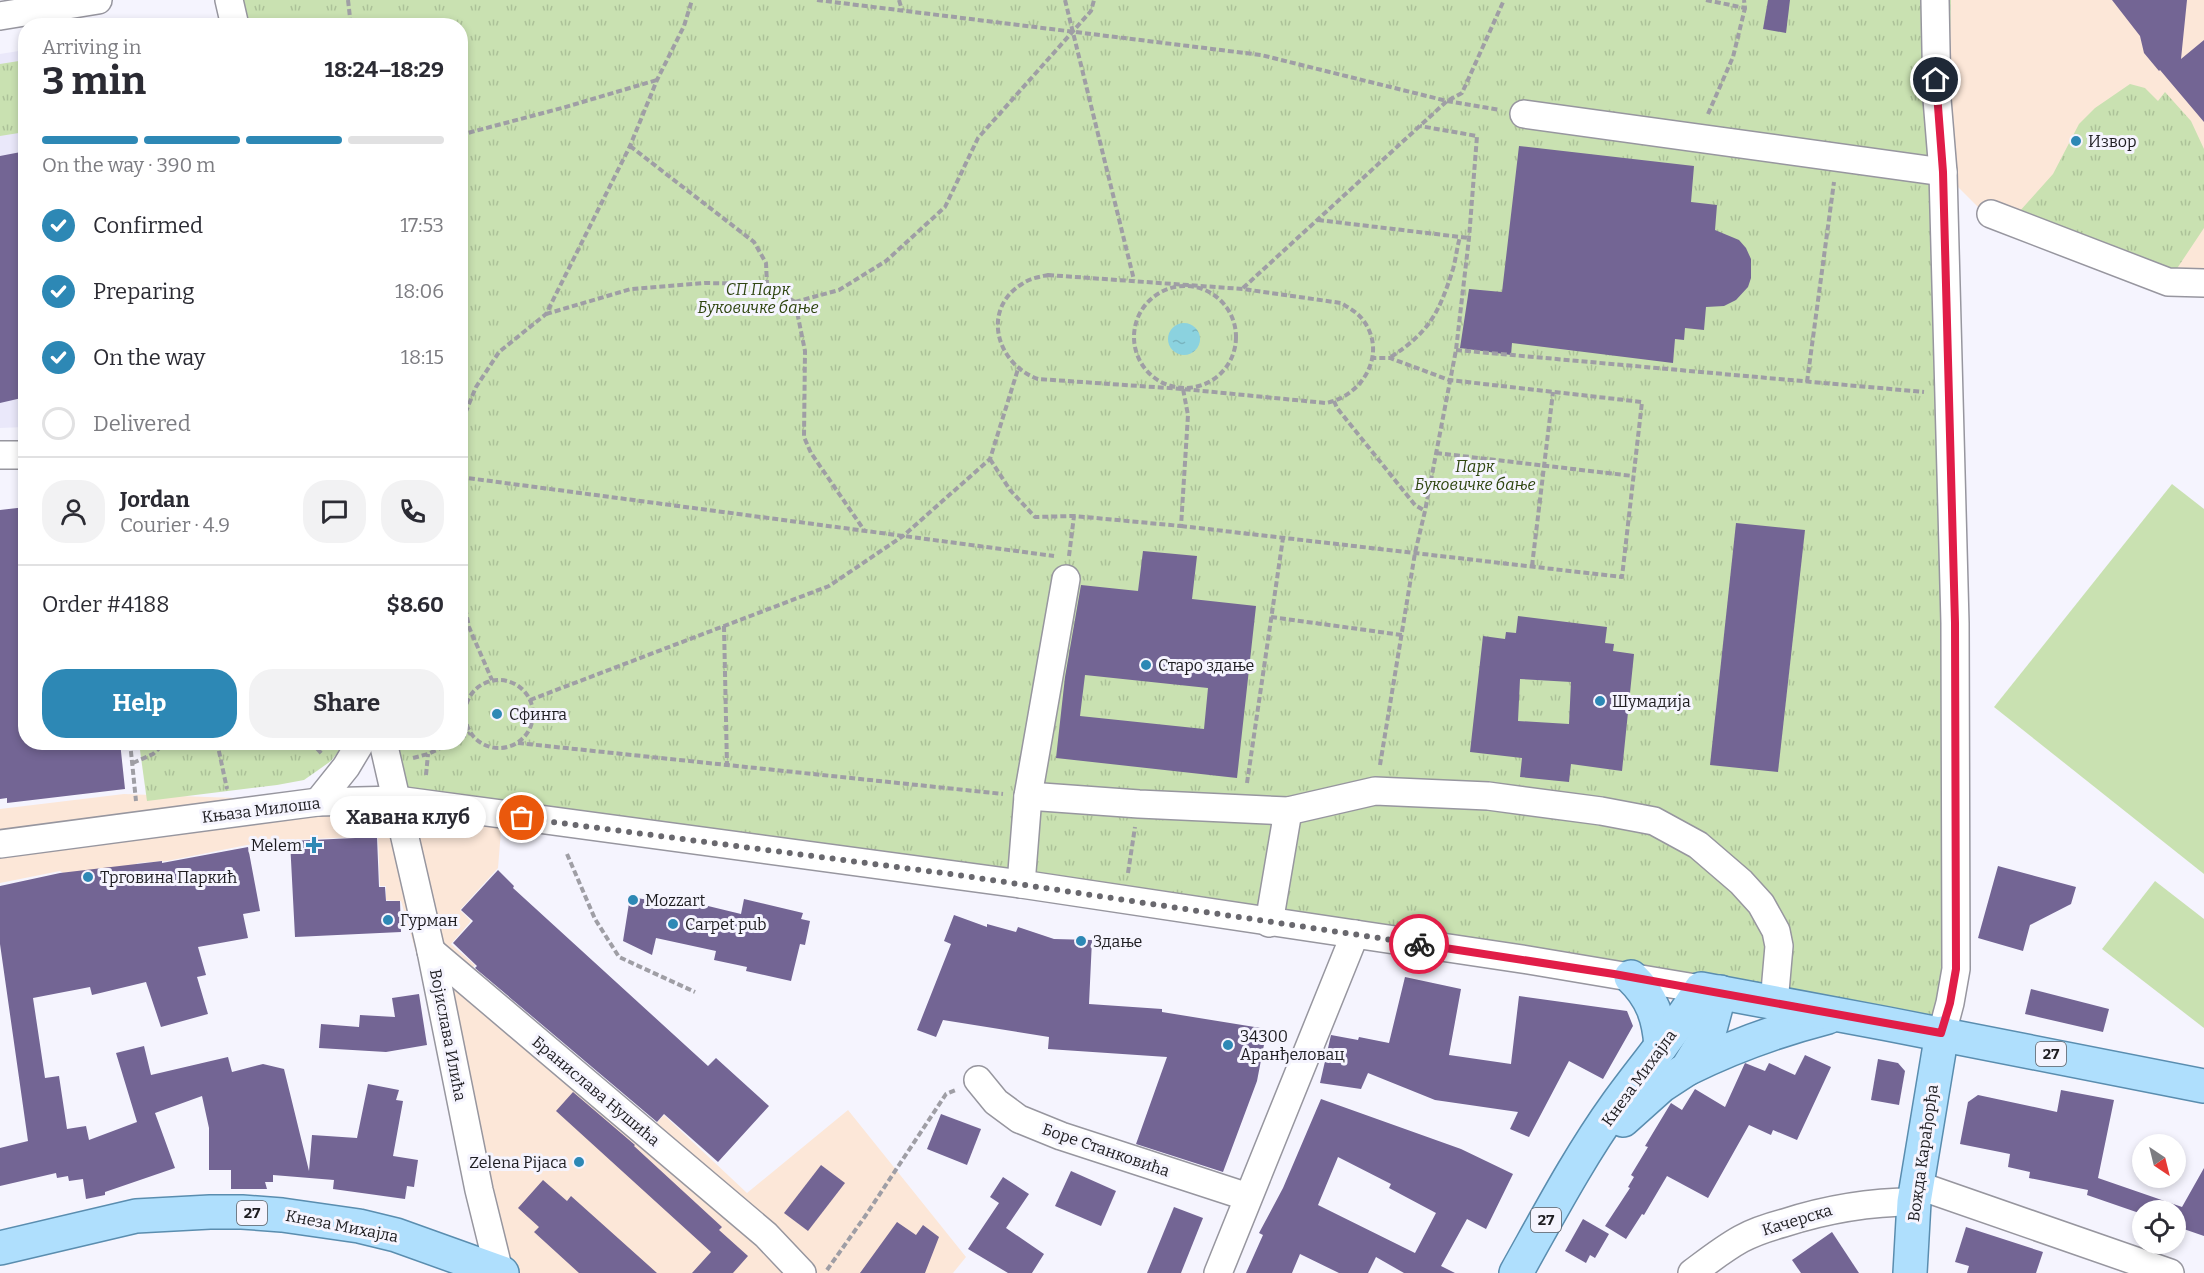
<!DOCTYPE html>
<html lang="en">
<head>
<meta charset="utf-8">
<style>
	body { margin:0; font-family:Bitter,serif; background:#f2f2f3; color:#2b2b33; height:100vh; display:flex; flex-direction:column; font-size:22px; white-space:nowrap }
	* { box-sizing:border-box; margin:0 }
	p { font-size:20px; color:#7c7c81 }
	.icon { flex:none; width:33px; height:33px; fill:none; stroke:currentColor; stroke-width:2; stroke-linecap:round; stroke-linejoin:round }
	.map { position:relative; flex:1; overflow:hidden }
	.drawer { position:absolute; left:18px; top:18px; width:450px; height:732px; display:flex; flex-direction:column; background:#fff; border-radius:24px; box-shadow:0 3px 9px #0003 }
	.drawer>* { flex:none }
	.needle { width:39px; rotate:145deg }
	.buttons { position:absolute; left:2132px; top:1134px; display:grid; gap:12px }
	.buttons a { display:grid; place-items:center; width:54px; height:54px; border-radius:50%; background:#fff; box-shadow:0 3px 9px #0003; font-size:30px }
	.pin { position:absolute; display:grid; place-items:center; width:51px; height:51px; color:#fff; margin:-26px; border:3px solid #fff; border-radius:50%; box-shadow:0 2px 6px #0007 }
	.courier { position:absolute; display:grid; place-items:center; width:60px; height:60px; margin:-30px; border:4px solid #e11d48; border-radius:50%; background:#fff; color:#222; box-shadow:0 2px 8px #0007 }
	.bubble { position:absolute; height:42px; border-radius:21px; background:#fff; box-shadow:0 3px 9px #0003; font-size:20px; font-weight:700; line-height:42px; text-align:center }
	.summary em { font-style:normal; font-weight:700 }
	.summary div { display:flex; flex-direction:column-reverse }
	.summary { display:flex; align-items:center; justify-content:space-between; height:102px; padding:0 24px }
	h1 { font-size:39px; font-weight:700; line-height:45px }
	.bar { display:grid; grid-template-columns:repeat(4,1fr); gap:9px 6px; align-content:center; height:72px; padding:0 24px }
	.bar i { height:8px; border-radius:4px; background:#e1e1e2 }
	.bar .current { background:#2d88b5 }
	.bar p { grid-column:span 4 }
	.line { display:flex; align-items:center; gap:15px; padding:0 24px; border-top:2px solid #e1e1e2 }
	.line div { flex:1 }
	.round { display:grid; place-items:center; flex:none; width:63px; height:63px; border-radius:24px; background:#f2f2f3 }
	ol { padding:0 24px; list-style:none }
	li { display:flex; align-items:center; gap:18px; height:66px }
	li p { margin-inline-start:auto }
	li .icon { padding:6px; border-radius:50%; background:#2d88b5; color:#fff; stroke-width:4 }
	li:last-child { color:#7c7c81 }
	li i { width:33px; height:33px; border:3px solid #e1e1e2; border-radius:50% }
	.cta { display:flex; gap:12px; margin-top:auto; padding:12px 24px }
	.cta a { flex:1; height:69px; border-radius:24px; background:#2d88b5; color:#fff; font-size:24px; font-weight:700; line-height:69px; text-align:center }
	.cta a+a { background:#f2f2f3; color:#2b2b33 }
	.map>svg:first-child { display:block }
	.commercial { fill:#fce7d8 }
	.built { fill:#eae8fa }
	.grass { fill:url(#grass-tufts) }
	.garden { fill:#c9e1b1 }
	.water { fill:url(#water-ripples) }
	.building { fill:#736594; fill-rule:evenodd }
	.lines { fill:none; stroke-linecap:round; stroke-linejoin:round }
	.minor-casing { stroke:#97969f; stroke-width:30 }
	.major-casing { stroke:#5a8daf; stroke-width:36 }
	.path { stroke:#9f9ea5; stroke-width:4; stroke-dasharray:6 3; stroke-linecap:butt }
	.minor { stroke:#fff; stroke-width:27 }
	.major { stroke:#afdffd; stroke-width:33 }
	.done { stroke:#69686e; stroke-width:6; stroke-dasharray:0 10.8 }
	.route { stroke:#e11d48; stroke-width:8 }
	.poi-dot { fill:#2d88b5; stroke:#f5f4fe; stroke-width:2 }
	.labels { text-anchor:middle; dominant-baseline:central; stroke-width:6; stroke-linejoin:round; paint-order:stroke }
	.shield { fill:#f5f4fe; stroke:#5e5e63; stroke-width:1.5 }
	.shield-label { font-size:15px; font-weight:bold; fill:#1e1d21 }
	.poi-label { font-size:16px; fill:#1e1d21; stroke:#f5f4fe; text-anchor:start }
	.park-label { font-size:16px; font-style:italic; fill:#2e450f; stroke:#f5f4fe }
	.street-label { font-size:16px; fill:#1e1d21; stroke:#f5f4fe }
</style>
</head>
<body>
<div class="map">
<svg width="2204" height="1273" viewBox="0 0 2204 1273">
	<defs>
		<pattern id="grass-tufts" width="24" height="20" patternUnits="userSpaceOnUse" patternTransform="scale(1.5)"><rect width="24" height="20" fill="#c9e1b1"/><path d="M3 7l-1-3M5 7V3M7 7l1-3M15 17l-1-3M17 17v-4M19 17l1-3" fill="none" stroke="#acc198"/></pattern>
		<pattern id="water-ripples" width="26" height="14" patternUnits="userSpaceOnUse" patternTransform="scale(1.5)"><rect width="26" height="14" fill="#8bd2df"/><path d="M2 4q2-2 4 0t4 0M15 11q2-2 4 0t4 0" fill="none" stroke="#78b4bf"/></pattern>
	</defs>
	<rect width="100%" height="100%" fill="#f5f4fe"/>
	<!-- commercial -->
	<g class="commercial">
		<polygon points="1951,0 2204,0 2204,283 1986,215 1943,172"/>
		<polygon points="124,794 375,803 502,818 498,868 460,910 471,921 451,944 475,965 470,971 648,1132 664,1115 747,1193 848,1110 966,1257 953,1273 519,1273 487,1257 441,1038 401,901 386,900 386,886 380,886 378,836 290,840 247,845 167,861 137,863 136,867 63,873 60,871 0,883 0,809"/>
	</g>
	<!-- built -->
	<polygon class="built" points="25,50 25,427 0,428 0,54"/>
	<!-- grass -->
	<g class="grass">
		<polygon points="229,0 1951,0 1950,36 1952,111 1943,172 1956,969 1942,1033 397,800 383,743 460,742 460,26 234,25"/>
		<polygon points="25,60 25,132 0,136 0,64"/>
		<polygon points="2130,84 2145,88 2158,101 2165,92 2191,121 2204,149 2204,228 2168,282 2010,222 2053,174 2079,124 2095,108"/>
		<polygon points="139,743 139,742 345,743 331,761 304,780 277,785 147,801"/>
	</g>
	<!-- garden -->
	<g class="garden">
		<polygon points="2172,484 2204,509 2204,874 1994,707"/>
		<polygon points="2155,881 2204,919 2204,1028 2102,949"/>
	</g>
	<!-- water -->
	<circle class="water" cx="1184" cy="339" r="16"/>
	<!-- building -->
	<g class="building">
		<polygon points="1768,0 1790,0 1786,33 1763,29"/>
		<polygon points="2112,0 2187,0 2181,59 2204,40 2204,122 2160,70 2159,71 2144,53 2140,36"/>
		<polygon points="1519,146 1694,166 1691,202 1717,205 1715,230 1739,240 1746,248 1751,259 1751,278 1748,287 1736,300 1724,306 1706,307 1704,330 1685,328 1684,340 1675,339 1673,363 1512,343 1511,355 1460,348 1469,289 1502,292"/>
		<polygon points="26,151 26,397 0,403 0,156"/>
		<polygon points="26,507 26,674 21,675 26,710 26,742 29,742 30,747 72,742 120,742 125,789 7,803 7,798 0,799 0,510"/>
		<polygon points="1736,523 1805,530 1778,772 1710,765"/>
		<path d="M1143 551 1197 556 1192 599 1256 606 1237 778 1056 758 1065 677 1081 585 1138 591ZM1085 675 1208 688 1204 729 1080 716Z"/>
		<path d="M1518 616 1607 627 1605 643 1614 644 1613 651 1634 654 1622 771 1571 764 1569 782 1520 777 1522 758 1470 752 1483 636 1505 639 1506 632 1516 633ZM1520 679 1571 682 1569 724 1518 721Z"/>
		<polygon points="377,837 379,887 385,887 386,901 400,901 401,932 295,937 290,841"/>
		<polygon points="248,847 260,911 243,914 248,938 198,947 206,975 197,977 208,1014 161,1027 146,982 92,995 90,987 33,998 45,1078 59,1076 67,1129 86,1126 89,1140 137,1122 116,1053 144,1046 151,1075 228,1057 232,1072 263,1064 284,1069 309,1171 312,1135 357,1138 368,1084 399,1090 396,1100 403,1101 393,1156 418,1160 414,1187 407,1186 405,1199 333,1189 334,1180 273,1175 273,1182 265,1182 267,1189 231,1189 231,1170 209,1170 209,1128 202,1096 155,1113 175,1168 105,1192 105,1195 86,1199 83,1179 69,1181 68,1176 57,1178 56,1173 0,1186 0,1148 28,1141 0,944 0,886 60,873 162,861 162,863"/>
		<polygon points="1998,866 2076,887 2071,904 2030,925 2023,951 1978,938"/>
		<polygon points="498,870 514,886 513,888 708,1066 716,1058 769,1106 718,1162 664,1114 657,1122 475,968 477,966 453,943 473,921 461,910"/>
		<polygon points="630,897 662,902 671,897 741,914 744,899 803,913 801,919 810,921 805,945 800,944 791,981 746,971 747,967 714,960 716,951 656,938 652,955 623,941"/>
		<polygon points="954,915 987,927 987,924 1016,932 1018,927 1054,939 1092,940 1089,1004 1162,1009 1162,1012 1267,1029 1257,1081 1223,1172 1136,1144 1167,1057 1048,1049 1049,1037 943,1020 936,1037 917,1030 951,944 944,941"/>
		<polygon points="1405,977 1461,989 1449,1055 1511,1064 1519,996 1627,1011 1633,1026 1603,1079 1569,1061 1529,1137 1510,1129 1518,1112 1435,1100 1368,1073 1361,1089 1320,1083 1331,1035 1358,1040 1359,1037 1389,1043"/>
		<polygon points="2031,989 2109,1009 2103,1032 2025,1014"/>
		<polygon points="419,994 427,1045 386,1052 319,1048 321,1024 359,1027 360,1015 395,1017 392,998"/>
		<polygon points="1805,1055 1831,1067 1797,1140 1773,1130 1771,1135 1749,1125 1708,1198 1667,1176 1644,1215 1642,1214 1626,1239 1605,1226 1630,1188 1628,1187 1634,1177 1631,1175 1648,1147 1645,1146 1671,1103 1682,1110 1695,1089 1725,1107 1745,1063 1765,1071 1769,1063 1795,1075"/>
		<polygon points="1878,1059 1898,1063 1905,1071 1899,1105 1871,1100"/>
		<polygon points="2061,1090 2114,1100 2098,1178 2182,1207 2204,1168 2204,1236 2175,1226 2175,1210 2142,1210 2142,1214 2087,1195 2088,1190 2029,1178 2030,1172 2008,1167 2010,1154 1960,1144 1968,1102 1978,1095 2057,1112"/>
		<polygon points="573,1092 635,1145 634,1146 722,1227 719,1230 748,1256 733,1273 692,1273 711,1252 556,1111"/>
		<path d="M1321 1099 1461 1149 1513 1174 1486 1229 1467 1219 1441 1266 1455 1273H1404L1376 1257 1368 1273H1339L1300 1254 1292 1273H1246L1263 1235 1259 1233 1283 1188ZM1338 1157 1391 1184 1389 1188 1436 1213 1415 1253 1318 1205Z"/>
		<polygon points="941,1114 981,1129 967,1165 927,1149"/>
		<polygon points="821,1165 845,1183 808,1231 784,1213"/>
		<polygon points="1071,1171 1116,1191 1101,1226 1055,1206"/>
		<polygon points="1003,1177 1029,1194 1006,1228 1044,1254 1032,1273 1008,1273 968,1249 999,1203 990,1197"/>
		<polygon points="543,1180 567,1201 571,1196 657,1273 579,1273 534,1232 539,1227 518,1208"/>
		<polygon points="1174,1207 1203,1218 1181,1273 1147,1273"/>
		<polygon points="1583,1219 1609,1234 1595,1258 1590,1255 1586,1263 1565,1251"/>
		<polygon points="897,1222 916,1235 923,1225 939,1237 925,1273 860,1273"/>
		<polygon points="1966,1227 2043,1252 2036,1273 1967,1273 1969,1266 1955,1262"/>
		<polygon points="1832,1232 1859,1273 1801,1273 1792,1260"/>
	</g>
	<g class="lines">
		<defs>
			<g id="minor">
				<polyline points="229,0 235,26"/>
				<polyline points="1935,0 1937,99 1943,172 1955,623 1956,969 1950,1003 1942,1033"/>
				<polyline points="0,16 98,0"/>
				<polyline points="1524,114 1943,172"/>
				<polyline points="1991,214 2168,282 2204,283"/>
				<polyline points="0,455 26,455"/>
				<polyline points="383,742 431,951 479,1190 499,1271"/>
				<polyline points="1028,796 1139,804 1288,811 1375,791 1488,796 1601,811 1654,821 1698,845 1741,882 1761,904 1776,931 1779,946 1774,1003"/>
				<polyline points="318,802 346,767 361,742"/>
				<polyline points="0,844 318,802 397,800 1021,884 1528,960 1701,989"/>
				<polyline points="1021,884 1028,796 1066,579"/>
				<polyline points="1269,923 1288,811"/>
				<polyline points="431,951 766,1235 802,1273"/>
				<polyline points="978,1080 996,1102 1019,1119 1061,1136 1248,1197"/>
				<polyline points="1917,1185 2170,1273"/>
				<polyline points="1218,1273 1355,934"/>
				<path d="M1692 1273C1708 1261 1723 1249 1741 1239 1754 1232 1769 1227 1784 1223 1827 1209 1869 1202 1914 1202"/>
			</g>
			<g id="major">
				<path d="M1631 977C1652 997 1659 1018 1661 1046"/>
				<path d="M1687 1069C1733 1046 1778 1030 1828 1017"/>
				<polyline points="1623,1120 1661,1086 1687,1069 1709,1033 1720,992"/>
				<polyline points="0,1248 136,1216 210,1212 242,1212 282,1215 359,1226 396,1235 502,1273"/>
				<path d="M1516 1273C1548 1216 1579 1157 1617 1104 1645 1065 1676 1030 1701 989 1869 1020 2036 1052 2204 1086"/>
				<polyline points="1910,1273 1914,1202 1942,1033"/>
			</g>
		</defs>
		<!-- minor casing -->
		<use href="#minor" class="minor-casing"/>
		<!-- major casing -->
		<use href="#major" class="major-casing"/>
		<!-- path -->
		<g class="path">
			<polyline points="348,0 351,26"/>
			<polyline points="817,0 1261,55 1447,101 1500,110"/>
			<polyline points="899,0 902,10"/>
			<polyline points="1065,0 1134,280"/>
			<polyline points="1706,0 1745,8 1744,0"/>
			<polyline points="1708,114 1733,57 1745,8"/>
			<polyline points="460,135 562,108 657,80"/>
			<polyline points="630,146 754,242 766,263 767,284"/>
			<polyline points="1318,220 1469,238"/>
			<path d="M1048 275 1243 289 1341 303C1349 308 1357 312 1363 320 1388 353 1363 396 1326 403L1183 389 1038 379C996 364 981 309 1022 284 1030 278 1039 277 1048 275Z"/>
			<circle cx="1185" cy="337" r="51"/>
			<polyline points="1243,288 1447,101 1462,93 1504,0"/>
			<polyline points="795,302 839,290 886,261 945,207 978,138 1091,11 1094,0"/>
			<polyline points="546,314 631,289 705,283 767,284 795,302 805,351 804,437 811,453 864,530"/>
			<polyline points="1456,350 1924,392"/>
			<path d="M1391 357C1430 331 1439 313 1453 269 1456 258 1457 247 1460 237"/>
			<polyline points="1807,382 1834,182"/>
			<polyline points="1334,401 1337,408 1415,505 1425,511"/>
			<polyline points="462,421 476,387 499,352 546,314 630,146 657,80 684,26 692,0"/>
			<polyline points="1436,453 1633,476"/>
			<polyline points="990,459 1010,490 1035,517 1074,516"/>
			<polyline points="460,477 1054,556"/>
			<polyline points="1181,526 1622,577 1642,402 1449,380 1390,358 1373,358"/>
			<polyline points="460,550 466,478 461,419"/>
			<polyline points="1069,556 1074,516 1181,526 1188,415 1183,389"/>
			<polyline points="1532,566 1553,392"/>
			<polyline points="460,582 469,627 492,680"/>
			<polyline points="1271,617 1402,635"/>
			<polyline points="724,626 727,766"/>
			<circle cx="499" cy="714" r="34"/>
			<polyline points="530,700 829,586 903,536 990,459 1018,369"/>
			<polyline points="460,738 470,733"/>
			<polyline points="130,742 136,801"/>
			<polyline points="217,742 227,789"/>
			<polyline points="311,742 323,755"/>
			<polyline points="518,743 1003,794"/>
			<polyline points="413,758 428,754 453,742"/>
			<polyline points="133,763 153,754 166,742"/>
			<polyline points="1380,765 1415,553 1425,511 1456,350 1469,238 1477,136 1420,126"/>
			<polyline points="426,775 428,754"/>
			<polyline points="1247,783 1283,538"/>
			<polyline points="567,854 595,919 619,957 695,992"/>
			<polyline points="1128,873 1135,827"/>
			<polyline points="827,1270 866,1215 946,1094 956,1090"/>
		</g>
		<!-- minor -->
		<use href="#minor" class="minor"/>
		<!-- major -->
		<use href="#major" class="major"/>
	</g>
	<g class="lines">
		<!-- done -->
		<polyline class="done" points="522,818 958,875 1419,944"/>
		<!-- route -->
		<polyline class="route" points="1419,944 1614,974 1941,1033 1950,1003 1956,969 1955,623 1943,172 1936,80"/>
	</g>
	<!-- markers -->
	<g class="poi-dot">
		<circle cx="2076" cy="141" r="6"/>
		<circle cx="1146" cy="665" r="6"/>
		<circle cx="1600" cy="701" r="6"/>
		<circle cx="497" cy="714" r="6"/>
		<path d="M311 836h6v6h6v6h-6v6h-6v-6h-6v-6h6z"/>
		<circle cx="88" cy="877" r="6"/>
		<circle cx="633" cy="900" r="6"/>
		<circle cx="388" cy="920" r="6"/>
		<circle cx="673" cy="924" r="6"/>
		<circle cx="1081" cy="941" r="6"/>
		<circle cx="1228" cy="1045" r="6"/>
		<circle cx="579" cy="1162" r="6"/>
	</g>
	<g class="labels">
		<!-- shield labels -->
		<g class="shield">
			<rect x="2036" y="1042" width="30" height="24" rx="4.5"/>
			<rect x="237" y="1201" width="30" height="24" rx="4.5"/>
			<rect x="1531" y="1208" width="30" height="24" rx="4.5"/>
		</g>
		<g class="shield-label">
			<text x="2051" y="1054">27</text>
			<text x="252" y="1213">27</text>
			<text x="1546" y="1220">27</text>
		</g>
		<!-- poi labels -->
		<g class="poi-label">
			<text x="2088" y="141">Извор</text>
			<text x="1158" y="665">Старо здање</text>
			<text x="1612" y="701">Шумадија</text>
			<text x="509" y="714">Сфинга</text>
			<text x="302" y="845" text-anchor="end">Melem</text>
			<text x="100" y="877">Трговина Паркић</text>
			<text x="645" y="900">Mozzart</text>
			<text x="400" y="920">Гурман</text>
			<text x="685" y="924">Carpet pub</text>
			<text x="1093" y="941">Здање</text>
			<text x="1240" y="1036">34300<tspan x="1240" dy="18">Аранђеловац</tspan></text>
			<text x="567" y="1162" text-anchor="end">Zelena Pijaca</text>
		</g>
		<!-- park labels -->
		<g class="park-label">
			<text x="758" y="289">СП Парк<tspan x="758" dy="18">Буковичке бање</tspan></text>
			<text x="1475" y="466">Парк<tspan x="1475" dy="18">Буковичке бање</tspan></text>
		</g>
		<!-- street labels -->
		<g class="street-label">
			<text transform="translate(261 810) rotate(-7)">Књаза Милоша</text>
			<text transform="translate(448 1035) rotate(79)">Војислава Илића</text>
			<text transform="translate(1639 1078) rotate(-54)">Кнеза Михајла</text>
			<text transform="translate(596 1091) rotate(40)">Бранислава Нушића</text>
			<text transform="translate(1106 1150) rotate(19)">Боре Станковића</text>
			<text transform="translate(1923 1153) rotate(-82)">Вожда Карађорђа</text>
			<text transform="translate(1797 1220) rotate(-17)">Качерска</text>
			<text transform="translate(342 1226) rotate(11)">Кнеза Михајла</text>
		</g>
	</g>
</svg>
<div class="buttons">
<a><svg class="needle" viewBox="-14 -14 28 28"><path d="M0-13l5 13h-10z" fill="#e53935"/><path d="M0 13l5-13h-10z" fill="#7c7c81"/></svg></a>
<a><svg class="icon" aria-label="locate" viewBox="0 0 24 24"><circle cx="12" cy="12" r="6"/><path d="M12 2v4M12 18v4M2 12h4M18 12h4"/></svg></a>
</div>
<div class="pin" style="left:522px;top:818px;background:#ea580c"><svg class="icon" aria-label="bag" viewBox="0 0 24 24"><path d="M5 8h14l-1 12H6zM9 8a3 3 0 0 1 6 0"/></svg></div>
<div class="pin" style="left:1936px;top:80px;background:#1f2937"><svg class="icon" aria-label="home" viewBox="0 0 24 24"><path d="M3 11l9-7 9 7M6 9v11h12V9"/></svg></div>
<div class="courier" style="left:1419px;top:944px"><svg class="icon" aria-label="bike" viewBox="0 0 24 24"><circle cx="6" cy="16" r="4"/><circle cx="18" cy="16" r="4"/><path d="M6 16l4-8h5l3 8M10 8l3 8H6M13 5h3"/></svg></div>
<div class="bubble" style="left:330px;top:796px;width:156px">Хавана клуб</div>
<section class="drawer">
<div class="summary"><div><h1>3 min</h1><p>Arriving in</p></div><em>18:24–18:29</em></div>
<div class="bar"><i class="current"></i><i class="current"></i><i class="current"></i><i></i><p>On the way · 390 m</p></div>
<ol>
<li><svg class="icon" aria-label="check" viewBox="0 0 24 24"><path d="M5 12l5 5 9-10"/></svg>Confirmed<p>17:53</p></li>
<li><svg class="icon" aria-label="check" viewBox="0 0 24 24"><path d="M5 12l5 5 9-10"/></svg>Preparing<p>18:06</p></li>
<li><svg class="icon" aria-label="check" viewBox="0 0 24 24"><path d="M5 12l5 5 9-10"/></svg>On the way<p>18:15</p></li>
<li><i></i>Delivered</li>
</ol>
<div class="line" style="height:108px"><a class="round"><svg class="icon" aria-label="person" viewBox="0 0 24 24"><circle cx="12" cy="8" r="4"/><path d="M4 21q1-7 8-7t8 7"/></svg></a><div><b>Jordan</b><p>Courier · 4.9</p></div><a class="round"><svg class="icon" aria-label="chat" viewBox="0 0 24 24"><path d="M4 5h16v11H9l-5 4z"/></svg></a><a class="round"><svg class="icon" aria-label="phone" viewBox="0 0 24 24"><path d="M5 4h4l2 5-3 2q2 4 5 5l2-3 5 2v4C11 20 4 13 5 4z"/></svg></a></div>
<div class="line" style="height:78px"><div>Order #4188</div><b>$8.60</b></div>
<div class="cta"><a>Help</a><a>Share</a></div>
</section>
</div>
</body>
</html>
